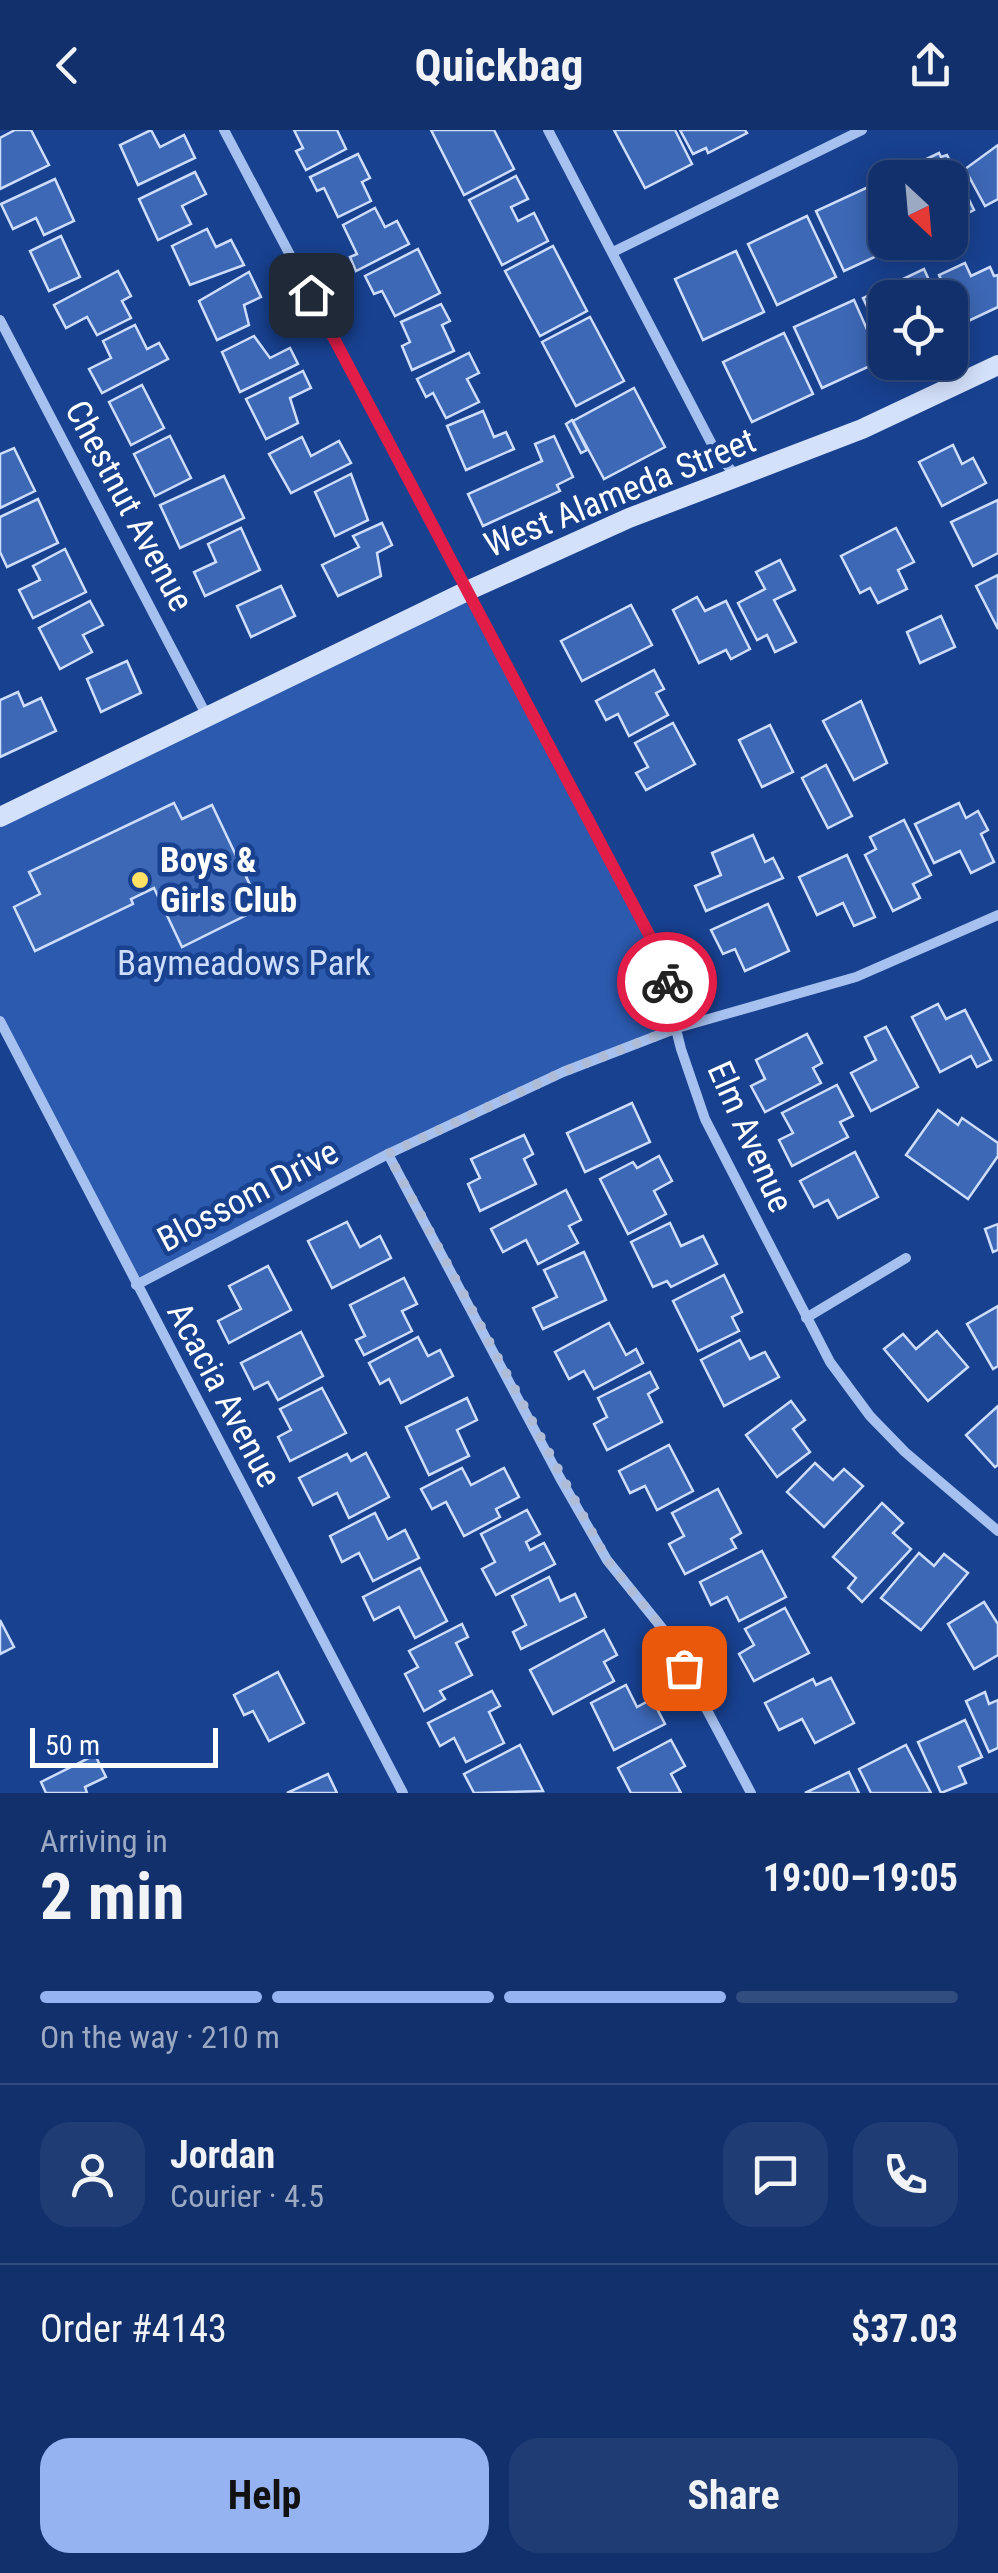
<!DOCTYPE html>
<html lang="en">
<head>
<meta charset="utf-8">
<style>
	body { margin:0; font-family:"Roboto Condensed",sans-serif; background:#1f3d74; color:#f1f3f6; height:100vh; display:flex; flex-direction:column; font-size:38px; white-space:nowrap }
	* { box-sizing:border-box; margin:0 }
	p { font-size:32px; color:#9ca9c2 }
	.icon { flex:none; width:55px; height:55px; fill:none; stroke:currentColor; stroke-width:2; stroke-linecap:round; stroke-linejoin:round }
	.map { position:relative; height:1663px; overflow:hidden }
	.side { display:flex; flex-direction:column; background:#12316c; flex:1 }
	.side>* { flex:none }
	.needle { width:65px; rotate:154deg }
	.buttons { position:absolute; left:868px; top:30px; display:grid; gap:20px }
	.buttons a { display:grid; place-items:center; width:100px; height:100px; border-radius:20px; background:#12316c; box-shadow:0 5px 25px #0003,0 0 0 2px #314c7f; font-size:50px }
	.scale { position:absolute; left:30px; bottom:25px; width:188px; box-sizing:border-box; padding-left:10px; border:5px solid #fff; border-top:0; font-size:28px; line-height:35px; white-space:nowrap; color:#fff; -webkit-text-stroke:8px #184190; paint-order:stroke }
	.pin { position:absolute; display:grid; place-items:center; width:85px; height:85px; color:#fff; margin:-42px; border-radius:20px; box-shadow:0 5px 15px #0006 }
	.courier { position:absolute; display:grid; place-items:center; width:100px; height:100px; margin:-50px; border:8px solid #e11d48; border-radius:50%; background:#fff; color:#222; box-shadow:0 2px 12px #0007 }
	.head em { font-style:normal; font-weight:700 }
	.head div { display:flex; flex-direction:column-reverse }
	.head { display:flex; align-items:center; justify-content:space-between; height:170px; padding:0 40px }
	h1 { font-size:65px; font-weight:700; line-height:75px }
	.bar { display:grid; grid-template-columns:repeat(4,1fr); gap:15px 10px; align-content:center; height:120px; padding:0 40px }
	.bar i { height:12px; border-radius:8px; background:#314c7f }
	.bar .active { background:#95b2f1 }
	.bar p { grid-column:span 4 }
	.line { display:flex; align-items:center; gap:25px; padding:0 40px; border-top:2px solid #314c7f }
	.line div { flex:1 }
	.round { display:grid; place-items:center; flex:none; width:105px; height:105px; border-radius:30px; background:#1f3d74 }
	.primary-button { display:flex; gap:20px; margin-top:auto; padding:20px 40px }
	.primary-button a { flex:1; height:115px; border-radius:30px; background:#95b2f1; color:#111; font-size:40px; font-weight:700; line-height:115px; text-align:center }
	.primary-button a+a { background:#1f3d74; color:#f1f3f6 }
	header { display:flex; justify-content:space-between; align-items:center; height:130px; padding:0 40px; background:#12316c; font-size:45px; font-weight:700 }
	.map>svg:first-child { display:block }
	.green { fill:#2b5aae }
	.building { fill:#3d68b6; stroke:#cdddfb; stroke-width:2.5 }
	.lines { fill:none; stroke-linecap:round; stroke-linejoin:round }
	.street { stroke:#a6c0ef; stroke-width:10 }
	.secondary { stroke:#d4e1fb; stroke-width:20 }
	.done { stroke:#aebcd8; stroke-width:10; stroke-dasharray:0 18 }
	.route { stroke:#e11d48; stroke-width:12 }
	.poi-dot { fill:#ffe164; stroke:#184190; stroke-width:4 }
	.labels { text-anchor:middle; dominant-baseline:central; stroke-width:9; stroke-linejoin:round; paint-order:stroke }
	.street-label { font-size:35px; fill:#fff; stroke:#184190 }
	.poi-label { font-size:35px; font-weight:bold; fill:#fff; stroke:#184190; text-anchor:start }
	.park-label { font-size:35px; fill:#cdddfb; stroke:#184190 }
</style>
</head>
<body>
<header><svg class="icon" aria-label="back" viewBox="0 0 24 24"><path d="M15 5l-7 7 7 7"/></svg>Quickbag<svg class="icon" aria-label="share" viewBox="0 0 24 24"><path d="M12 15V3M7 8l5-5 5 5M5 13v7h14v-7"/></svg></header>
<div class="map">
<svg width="998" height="1663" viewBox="0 0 998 1663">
	<rect width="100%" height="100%" fill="#184190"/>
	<!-- green -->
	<polygon class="green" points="467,461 655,816 677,898 563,942 136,1155 0,891 0,687"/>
	<!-- building -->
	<g class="building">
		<polygon points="15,0 31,0 49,35 0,59 0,8"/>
		<polygon points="151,0 160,17 184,5 195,28 138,55 120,15"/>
		<polygon points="294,0 337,0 346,19 306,40 296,21 303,18"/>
		<polygon points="431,0 494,0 514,39 464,65"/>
		<polygon points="614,0 675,0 692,34 645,58"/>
		<polygon points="680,0 745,0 747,3 708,23 706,18 693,24"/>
		<polygon points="998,15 998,69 985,76 965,39"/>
		<polygon points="939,23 941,27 947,25 974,80 950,92 950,48 893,45"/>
		<polygon points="358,24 370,48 362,52 371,71 338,87 324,58 317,61 310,47"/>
		<polygon points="195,42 206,64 182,76 191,94 158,110 139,69"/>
		<polygon points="516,46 528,69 511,77 518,91 534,83 548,111 502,135 469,70"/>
		<polygon points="55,49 74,91 44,105 36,88 13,99 1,74"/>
		<polygon points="877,53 885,70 885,112 905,113 844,141 816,81"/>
		<polygon points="375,78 385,97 397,91 409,114 356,141 350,127 357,124 343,95"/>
		<polygon points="807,86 836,147 777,175 748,114"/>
		<polygon points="207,99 216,117 231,110 244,135 190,155 172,116"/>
		<polygon points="61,106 80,147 49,161 30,121"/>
		<polygon points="553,116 587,181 540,206 505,141"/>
		<polygon points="418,119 440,163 395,186 382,161 374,164 365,146"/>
		<polygon points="736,121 764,182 703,210 675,149"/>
		<polygon points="965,133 971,146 990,137 994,146 998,145 998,177 962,194 939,145"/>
		<polygon points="924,139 937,168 885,168 885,214 863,168"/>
		<polygon points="118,141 131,166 122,171 131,188 97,205 87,187 66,198 54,175"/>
		<polygon points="249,142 261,167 244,175 249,195 217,210 199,171"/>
		<polygon points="854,170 881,231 822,258 794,197"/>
		<polygon points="441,174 450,191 442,195 454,221 412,240 402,216 410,212 401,192"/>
		<polygon points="590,187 624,251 576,276 542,212"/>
		<polygon points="135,195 147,219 159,213 168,229 102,263 89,239 111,228 103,211"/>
		<polygon points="784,203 813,264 752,292 723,232"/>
		<polygon points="254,206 270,228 290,218 298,234 240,262 222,222"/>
		<polygon points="469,223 479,243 467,249 479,272 446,288 433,263 426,267 417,249"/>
		<polygon points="303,241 311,258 290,268 298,293 266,309 246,269"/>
		<polygon points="142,255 164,298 131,315 109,272"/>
		<polygon points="634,258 665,317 604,349 573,291"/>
		<polygon points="483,281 494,307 506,302 514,319 466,340 447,296"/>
		<polygon points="572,290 587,320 581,323 566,294"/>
		<polygon points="170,306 191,348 155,366 134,324"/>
		<polygon points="554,306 573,347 557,355 560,361 483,396 468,364 542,331 535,314"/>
		<polygon points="302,307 311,326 339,311 351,333 291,363 269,324"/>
		<polygon points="953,315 962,334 973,328 986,353 942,376 919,332"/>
		<polygon points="14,318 35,361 0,378 0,324"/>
		<polygon points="351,344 368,390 335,406 315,362"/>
		<polygon points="224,346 244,388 180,418 160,375"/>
		<polygon points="38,369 58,413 7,437 0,422 0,387"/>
		<polygon points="998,370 998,423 973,436 951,392"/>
		<polygon points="382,393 392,415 377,423 381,446 338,466 322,435 359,417 353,406"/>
		<polygon points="241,398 260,440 205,466 194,442 216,432 208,414"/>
		<polygon points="896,398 914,432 898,440 907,459 878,473 870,458 860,463 841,426"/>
		<polygon points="65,419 86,462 33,488 19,460 40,450 33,436"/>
		<polygon points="780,430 795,460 774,470 796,512 775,522 767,505 757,510 738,473 765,459 756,442"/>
		<polygon points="998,445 998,499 976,456"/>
		<polygon points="281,456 295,486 251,507 237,476"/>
		<polygon points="697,467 705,481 726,471 750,519 731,529 726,520 699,533 673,480"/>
		<polygon points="90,471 103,495 83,505 92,522 60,539 39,498"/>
		<polygon points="631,475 652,515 582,551 561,511"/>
		<polygon points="941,486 955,517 920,533 907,502"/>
		<polygon points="127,531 141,563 101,582 87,549"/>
		<polygon points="654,540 664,559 656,563 668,585 629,606 618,584 606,590 596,571"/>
		<polygon points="18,562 24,576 41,568 56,601 0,627 0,570"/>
		<polygon points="861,571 887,633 854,650 823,591"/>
		<polygon points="673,593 695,634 646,660 636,643 648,637 635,613"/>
		<polygon points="770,595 793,642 762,657 739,610"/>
		<polygon points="826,635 852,686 828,698 802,648"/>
		<polygon points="174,673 182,689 212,675 261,778 182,817 154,758 131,769 133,774 35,821 14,777 40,764 29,742"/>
		<polygon points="959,673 966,688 978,681 988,700 981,704 994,732 971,743 960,721 934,733 915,694"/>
		<polygon points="904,690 931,745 913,754 920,768 893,781 865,725 876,719 870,707"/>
		<polygon points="753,705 765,732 773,728 783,748 706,781 695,756 721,745 712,723"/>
		<polygon points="847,725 875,787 854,796 843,773 817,785 799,747"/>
		<polygon points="768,774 789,821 745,841 735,819 723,824 711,800"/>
		<polygon points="938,874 946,889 965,880 991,930 977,937 971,926 940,942 912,887"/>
		<polygon points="886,897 918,957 871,981 851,943 876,930 865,907"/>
		<polygon points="807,904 822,933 813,938 821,953 765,982 751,956 765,949 756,930"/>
		<polygon points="837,955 853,986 840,992 848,1007 792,1036 779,1010 793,1003 782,983"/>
		<polygon points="632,973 650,1012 585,1042 567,1003"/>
		<polygon points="938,980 958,995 962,988 998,1013 998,1026 968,1069 906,1025"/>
		<polygon points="524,1005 533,1024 524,1029 536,1054 480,1081 468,1054 480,1048 471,1029"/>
		<polygon points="855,1022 878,1067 838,1088 828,1070 814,1077 800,1051"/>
		<polygon points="659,1026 672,1051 654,1061 666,1084 628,1104 600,1049 633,1032 637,1038"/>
		<polygon points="566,1060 581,1090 569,1096 578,1113 538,1134 526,1110 503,1122 491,1099"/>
		<polygon points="347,1092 360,1117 380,1106 391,1128 332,1158 308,1111"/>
		<polygon points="670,1093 681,1116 703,1106 717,1134 671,1157 667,1151 653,1157 631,1112"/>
		<polygon points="998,1094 998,1120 993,1122 985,1099"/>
		<polygon points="584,1122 606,1170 543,1199 533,1178 557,1167 544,1140"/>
		<polygon points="268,1136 291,1180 229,1213 218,1191 241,1179 229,1156"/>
		<polygon points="724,1145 742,1182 732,1187 739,1201 698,1221 673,1171"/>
		<polygon points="404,1148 417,1174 402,1181 412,1201 364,1225 356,1210 365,1206 350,1175"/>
		<polygon points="998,1176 998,1236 993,1239 967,1194"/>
		<polygon points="609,1193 626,1225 636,1219 643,1233 594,1259 584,1241 569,1249 555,1222"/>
		<polygon points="937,1201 968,1237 928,1271 884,1219 903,1204 916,1219"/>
		<polygon points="301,1202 323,1246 278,1270 268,1252 254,1259 241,1233"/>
		<polygon points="418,1207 428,1226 440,1220 453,1246 401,1273 389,1249 380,1254 369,1233"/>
		<polygon points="740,1210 750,1229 765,1222 779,1247 724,1276 701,1230"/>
		<polygon points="650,1242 658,1258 648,1264 662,1292 607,1320 594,1294 607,1287 598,1268"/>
		<polygon points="322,1258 346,1303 290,1331 278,1307 291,1300 280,1279"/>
		<polygon points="467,1268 477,1290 457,1300 469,1326 429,1345 406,1297"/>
		<polygon points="791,1271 805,1290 793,1299 810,1322 777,1347 746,1305"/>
		<polygon points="998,1276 998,1335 995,1337 966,1305"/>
		<polygon points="669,1315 693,1361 657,1380 645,1356 630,1363 619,1341"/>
		<polygon points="366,1323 389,1367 349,1388 337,1363 313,1375 299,1348 347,1324 351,1331"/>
		<polygon points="815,1333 833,1350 844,1339 863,1356 824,1397 787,1362"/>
		<polygon points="462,1338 471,1355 504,1338 519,1367 496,1379 500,1387 464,1406 446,1372 432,1379 421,1359"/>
		<polygon points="718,1359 741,1403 731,1409 736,1418 685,1444 669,1414 684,1406 672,1383"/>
		<polygon points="882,1373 903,1393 893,1403 911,1419 862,1472 848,1458 856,1448 833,1427"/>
		<polygon points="527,1380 540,1404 526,1412 530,1420 544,1413 555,1434 496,1465 482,1439 495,1432 481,1404"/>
		<polygon points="375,1383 388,1409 405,1400 419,1428 373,1451 359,1423 342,1432 330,1406"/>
		<polygon points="762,1421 786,1467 739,1491 727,1467 711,1475 700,1452"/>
		<polygon points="919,1423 934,1436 944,1424 968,1443 921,1500 881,1468"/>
		<polygon points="420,1438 447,1491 415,1508 399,1477 374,1490 363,1467"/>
		<polygon points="549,1447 560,1471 575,1464 586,1487 521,1519 513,1502 526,1495 512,1466"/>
		<polygon points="984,1472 998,1494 998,1525 974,1539 948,1494"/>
		<polygon points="785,1478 809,1523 754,1551 739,1524 754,1515 745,1499"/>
		<polygon points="0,1490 14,1517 0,1524"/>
		<polygon points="462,1494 468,1507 456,1513 472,1545 440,1561 445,1569 424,1581 405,1544 418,1537 409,1521"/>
		<polygon points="604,1500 617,1525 604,1532 614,1551 553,1584 530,1540"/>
		<polygon points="278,1542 304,1593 269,1611 253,1581 244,1585 234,1565"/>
		<polygon points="831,1548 854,1593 815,1613 802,1589 779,1600 765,1573 813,1549 816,1555"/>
		<polygon points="626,1555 637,1577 652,1569 665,1594 614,1620 591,1573"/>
		<polygon points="492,1561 500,1576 489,1582 504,1613 466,1632 454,1608 440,1616 428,1593"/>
		<polygon points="985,1562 989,1574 998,1570 998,1618 989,1622 966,1571"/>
		<polygon points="965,1590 982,1627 959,1637 966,1653 941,1663 918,1612"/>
		<polygon points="671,1610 685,1636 671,1644 681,1663 631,1663 618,1638"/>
		<polygon points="520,1615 543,1661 474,1663 464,1644"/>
		<polygon points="906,1615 931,1663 871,1663 859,1639"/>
		<polygon points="95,1625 106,1647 85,1657 87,1663 46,1663 41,1652"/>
		<polygon points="849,1642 859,1663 805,1663"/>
		<polygon points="328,1644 337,1663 287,1663"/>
	</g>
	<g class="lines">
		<!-- street -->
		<g class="street">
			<polyline points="224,0 655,816 681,919 705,989 830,1232 870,1286 905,1322 998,1401"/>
			<polyline points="548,0 717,324 739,349"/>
			<polyline points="613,122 862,0"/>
			<polyline points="0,190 208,588"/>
			<polyline points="0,891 403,1663"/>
			<polyline points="388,1024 560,1348 607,1430 666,1503 751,1663"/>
			<polyline points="136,1155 388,1024 563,942 677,898 856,847 998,785"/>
			<polyline points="806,1188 906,1128"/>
		</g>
		<!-- secondary -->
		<polyline class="secondary" points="0,687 467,461 629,388 862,299 998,235"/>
	</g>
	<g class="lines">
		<!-- done -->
		<polyline class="done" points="667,852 677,898 563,942 388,1024 607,1430 666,1503 684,1538"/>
		<!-- route -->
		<polyline class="route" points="311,165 655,816 667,852"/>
	</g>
	<!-- markers -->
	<circle class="poi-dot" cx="140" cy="750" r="10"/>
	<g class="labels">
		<!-- street labels -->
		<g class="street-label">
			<text transform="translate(620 363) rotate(-22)">West Alameda Street</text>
			<text transform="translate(129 376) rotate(62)">Chestnut Avenue</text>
			<text transform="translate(750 1007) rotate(66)">Elm Avenue</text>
			<text transform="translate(248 1066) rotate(-28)">Blossom Drive</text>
			<text transform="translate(224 1265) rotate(62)">Acacia Avenue</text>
		</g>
		<!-- poi labels -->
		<g class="poi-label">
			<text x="160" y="730">Boys &amp;<tspan x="160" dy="40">Girls Club</tspan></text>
		</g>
		<!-- park labels -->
		<g class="park-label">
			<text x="244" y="833">Baymeadows Park</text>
		</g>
	</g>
</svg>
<div class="buttons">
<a><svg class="needle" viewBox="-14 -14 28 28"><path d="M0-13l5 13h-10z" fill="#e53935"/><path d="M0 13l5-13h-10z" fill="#9ca9c2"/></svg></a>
<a><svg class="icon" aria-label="locate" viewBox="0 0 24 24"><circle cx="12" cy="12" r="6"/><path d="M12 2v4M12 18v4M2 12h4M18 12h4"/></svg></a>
</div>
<div class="scale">50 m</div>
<div class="pin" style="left:684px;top:1538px;background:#ea580c"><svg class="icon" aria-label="bag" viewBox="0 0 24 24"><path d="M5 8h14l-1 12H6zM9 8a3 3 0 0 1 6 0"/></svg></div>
<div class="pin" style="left:311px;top:165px;background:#1f2937"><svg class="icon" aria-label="home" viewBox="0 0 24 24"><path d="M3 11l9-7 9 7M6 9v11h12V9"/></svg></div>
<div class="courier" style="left:667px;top:852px"><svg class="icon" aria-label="bike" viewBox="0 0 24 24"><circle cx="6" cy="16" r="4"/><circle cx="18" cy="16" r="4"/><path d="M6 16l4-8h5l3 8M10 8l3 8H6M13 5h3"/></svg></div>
</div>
<section class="side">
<div class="head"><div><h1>2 min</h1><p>Arriving in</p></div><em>19:00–19:05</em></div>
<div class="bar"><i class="active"></i><i class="active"></i><i class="active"></i><i></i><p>On the way · 210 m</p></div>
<div class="line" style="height:180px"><a class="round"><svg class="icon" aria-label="person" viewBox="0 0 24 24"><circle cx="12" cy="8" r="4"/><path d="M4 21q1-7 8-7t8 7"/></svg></a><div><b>Jordan</b><p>Courier · 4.5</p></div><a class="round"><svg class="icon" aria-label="chat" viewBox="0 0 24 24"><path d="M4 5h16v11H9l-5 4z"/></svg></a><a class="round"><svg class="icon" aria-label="phone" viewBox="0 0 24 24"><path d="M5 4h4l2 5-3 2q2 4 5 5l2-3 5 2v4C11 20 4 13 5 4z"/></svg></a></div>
<div class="line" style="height:130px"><div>Order #4143</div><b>$37.03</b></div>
<div class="primary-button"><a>Help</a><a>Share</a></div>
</section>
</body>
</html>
